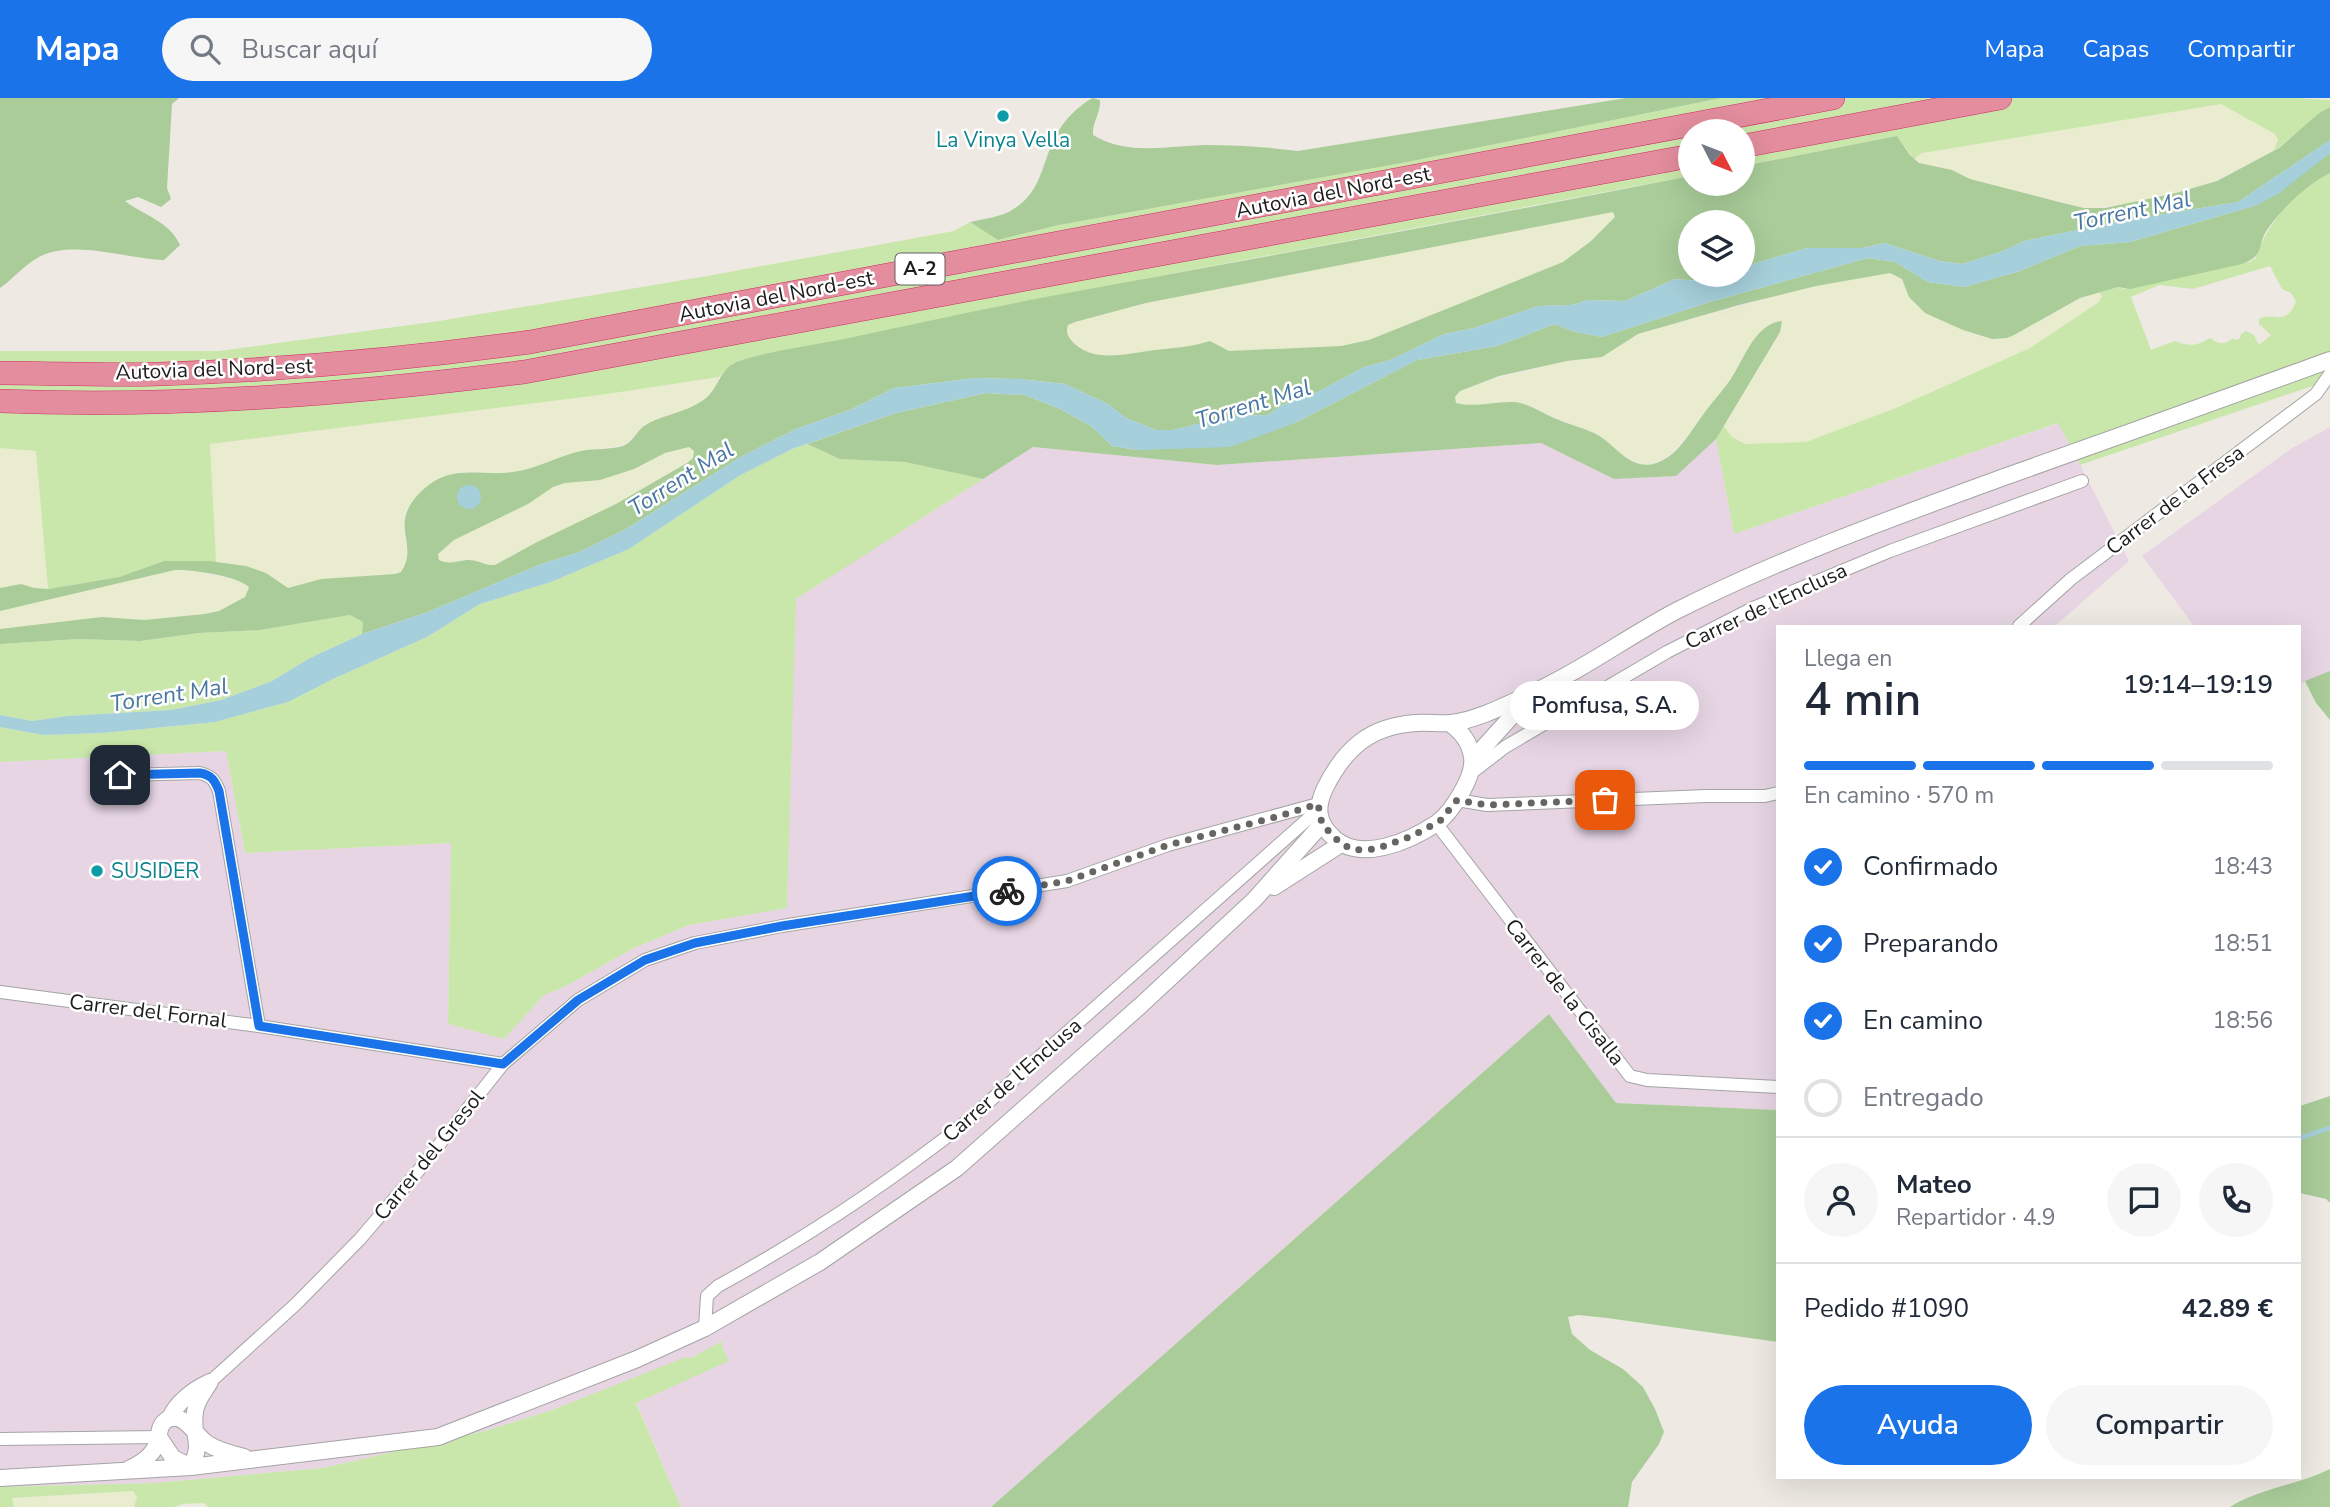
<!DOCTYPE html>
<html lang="es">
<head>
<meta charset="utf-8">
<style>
	body { margin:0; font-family:"Nunito Sans",sans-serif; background:#f6f6f7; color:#1f2937; height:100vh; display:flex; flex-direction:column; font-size:26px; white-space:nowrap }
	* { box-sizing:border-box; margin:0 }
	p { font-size:23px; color:#747a83 }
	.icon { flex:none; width:38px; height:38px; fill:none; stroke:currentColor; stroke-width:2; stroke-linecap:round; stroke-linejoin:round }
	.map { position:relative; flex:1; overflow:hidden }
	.sheet { position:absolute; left:1776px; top:527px; width:525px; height:854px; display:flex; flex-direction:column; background:#fff; border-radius:0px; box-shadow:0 7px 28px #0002 }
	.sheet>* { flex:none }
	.needle { width:46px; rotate:132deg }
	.controls { position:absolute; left:1678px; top:21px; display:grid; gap:14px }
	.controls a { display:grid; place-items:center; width:77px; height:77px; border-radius:50%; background:#fff; box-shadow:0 7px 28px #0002; font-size:35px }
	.pin { position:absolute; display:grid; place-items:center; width:60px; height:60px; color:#fff; margin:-30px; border-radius:14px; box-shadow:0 4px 10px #0006 }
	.courier { position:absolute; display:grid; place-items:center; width:70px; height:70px; margin:-35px; border:5px solid #1a73e8; border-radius:50%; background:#fff; color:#222; box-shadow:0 2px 9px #0007 }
	.bubble { position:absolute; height:49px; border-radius:24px; background:#fff; box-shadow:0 7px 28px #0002; font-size:23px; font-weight:600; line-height:49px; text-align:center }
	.overview em { font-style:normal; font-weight:600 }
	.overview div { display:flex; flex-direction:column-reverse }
	.overview { display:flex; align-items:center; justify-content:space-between; height:119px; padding:0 28px }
	h1 { font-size:46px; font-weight:600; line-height:52px }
	.bar { display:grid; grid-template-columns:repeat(4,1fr); gap:10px 7px; align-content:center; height:84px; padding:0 28px }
	.bar i { height:9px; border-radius:5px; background:#e0e1e3 }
	.bar .on { background:#1a73e8 }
	.bar p { grid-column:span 4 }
	.line { display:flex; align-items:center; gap:18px; padding:0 28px; border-top:2px solid #e0e1e3 }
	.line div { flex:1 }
	.round { display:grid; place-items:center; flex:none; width:74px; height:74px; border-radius:37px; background:#f6f6f7 }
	ol { padding:0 28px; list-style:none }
	li { display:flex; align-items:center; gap:21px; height:77px }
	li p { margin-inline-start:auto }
	li .icon { padding:7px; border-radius:50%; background:#1a73e8; color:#fff; stroke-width:4 }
	li:last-child { color:#747a83 }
	li i { width:38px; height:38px; border:4px solid #e0e1e3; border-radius:50% }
	.primary-button { display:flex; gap:14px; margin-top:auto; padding:14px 28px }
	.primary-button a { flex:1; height:80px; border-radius:42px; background:#1a73e8; color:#fff; font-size:28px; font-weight:600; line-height:80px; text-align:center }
	.primary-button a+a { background:#f6f6f7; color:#1f2937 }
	header { display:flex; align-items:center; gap:42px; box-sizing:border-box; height:98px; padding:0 35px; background:#1a73e8; color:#fff }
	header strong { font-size:33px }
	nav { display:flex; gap:38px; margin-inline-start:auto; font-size:24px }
	.search { width:490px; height:63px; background:#f6f6f7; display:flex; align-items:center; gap:18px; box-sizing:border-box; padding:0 24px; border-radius:38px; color:#747a83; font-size:26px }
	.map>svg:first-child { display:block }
	.industrial { fill:#e7d5e4 }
	.farmland { fill:#eaeccf }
	.grass { fill:#c9e7aa; fill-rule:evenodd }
	.forest { fill:#a9cc99; fill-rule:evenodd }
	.water { fill:#a5cfda }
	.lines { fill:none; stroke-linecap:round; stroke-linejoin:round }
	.stream { stroke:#a5cfda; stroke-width:4.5 }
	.minor-casing { stroke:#a4a4a4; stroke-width:14 }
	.tertiary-casing { stroke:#a4a4a4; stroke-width:18 }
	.motorway-casing { stroke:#d22a65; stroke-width:24 }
	.minor { stroke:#fff; stroke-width:12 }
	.tertiary { stroke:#fff; stroke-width:16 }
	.motorway { stroke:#e38d9e; stroke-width:23 }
	.done { stroke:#666562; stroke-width:7; stroke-dasharray:0 12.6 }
	.route { stroke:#1a73e8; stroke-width:9 }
	.culture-dot { fill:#0f9aa8; stroke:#fff; stroke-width:2.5 }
	.labels { text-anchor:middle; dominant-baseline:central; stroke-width:5; stroke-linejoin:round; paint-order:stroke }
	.shield { fill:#fff; stroke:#616161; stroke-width:2 }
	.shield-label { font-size:19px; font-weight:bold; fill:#1d1d1d }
	.culture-label { font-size:21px; fill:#0d838f; stroke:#fff }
	.street-label { font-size:21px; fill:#1d1d1d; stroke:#fff }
	.water-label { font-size:23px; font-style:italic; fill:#4a77a1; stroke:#fff }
</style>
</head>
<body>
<header>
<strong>Mapa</strong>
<div class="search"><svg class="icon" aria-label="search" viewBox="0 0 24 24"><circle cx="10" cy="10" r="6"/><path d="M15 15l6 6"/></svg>Buscar aquí</div>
<nav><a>Mapa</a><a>Capas</a><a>Compartir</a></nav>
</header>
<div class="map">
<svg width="2330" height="1409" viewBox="0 0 2330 1409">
	<rect width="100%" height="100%" fill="#eeeae3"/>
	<!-- industrial -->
	<g class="industrial">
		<polygon points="2059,325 2129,463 2055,528 1778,528 1778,1012 1616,1005 1548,917 991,1409 681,1409 627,1283 552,1312 485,1333 323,1370 154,1385 0,1389 0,664 226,653 245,755 451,745 448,926 504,941 544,897 564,889 634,850 689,827 787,810 795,501 1033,349 1217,367 1541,345 1614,381 1675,378 1716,341 1734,436"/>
		<polygon points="2330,329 2330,573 2300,586 2300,528 2194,528 2142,458 2292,350"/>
	</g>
	<!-- farmland -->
	<g class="farmland">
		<polygon points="2221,6 2275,36 2278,42 2274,53 2204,88 2120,107 2084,110 1970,81 1958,74 1925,67 1914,61 1922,55"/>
		<polygon points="1613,114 1615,119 1609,128 1563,164 1369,242 1341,248 1229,253 1210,243 1181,251 1104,258 1090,255 1076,248 1068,239 1066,232 1068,227 1075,224 1146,205"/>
		<polygon points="1890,175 1902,181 1907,194 1942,223 1978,238 1992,241 2007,240 2014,237 2080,200 2099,194 2102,198 2099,203 2066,228 2030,250 1896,310 1806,344 1745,346 1732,339 1723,327 1780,235 1765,230 1752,245 1729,284 1683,343 1670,357 1653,366 1641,367 1635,364 1617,354 1595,336 1521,305 1514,304 1475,308 1456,305 1454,299 1460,293 1482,284 1567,263 1602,259 1632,239 1668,227 1816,188"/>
		<polygon points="719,279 713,293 704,302 673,318 648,326 624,347 576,354 546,366 515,374 501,376 466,374 439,381 412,403 405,413 404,427 407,463 401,474 395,476 342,480 288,490 259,472 216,464 210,346 607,296"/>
		<polygon points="689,349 694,353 693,360 687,365 616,406 537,444 495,467 488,467 469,461 445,465 438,462 438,455 454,442 528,406 553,389 565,385 600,382 634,371 665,355"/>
		<polygon points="0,350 36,353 48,491 34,490 21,486 0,490"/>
		<polygon points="175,472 189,472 241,483 247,486 248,492 245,499 238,503 219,513 205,516 144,522 102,519 0,531 0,513"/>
		<polygon points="133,1393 137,1399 134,1409 14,1409 11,1400"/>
	</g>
	<!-- grass -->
	<g class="grass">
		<polygon points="1721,0 2294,0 2330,2 2330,9 2274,53 2278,42 2275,36 2221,6 1922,55 1914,61 1897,38 1743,68 1743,33 1690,33 1690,78 1006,207 800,251 759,257 733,265 719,279 607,296 210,346 216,464 164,463 119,479 48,491 36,353 0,350 0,253 219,253 439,223 707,178 954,133 970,124 999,142 1059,127 1402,65"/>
		<path d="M2330 75V282L2080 367 2058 325 1734 436 1716 341 1723 327 1732 339 1745 346 1806 344 1896 310 2030 250 2099 204 2102 198 2099 194 2118 189 2124 191 2249 164 2256 160C2267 124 2297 91 2330 75ZM2270 168 2282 191 2291 195 2296 203C2286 230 2275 213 2259 221V226L2271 237 2259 247 2254 237 2246 233 2241 236 2240 240 2237 242 2233 240C2225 247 2219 247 2210 240 2196 248 2190 249 2175 243L2151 252 2131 199 2159 187 2193 191Z"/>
		<polygon points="807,346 840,361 905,364 983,381 796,501 787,810 689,827 634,850 564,889 544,897 504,941 448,926 451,745 245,755 226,653 0,664 0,629 43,637 103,635 215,624 288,604 333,581 427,539 480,506 551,484 629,451 739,378 792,351"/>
		<polygon points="350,517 363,524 362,536 310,560 272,583 221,602 171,612 67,618 32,623 0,617 0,546 79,541 140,543 200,535 260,532"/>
		<polygon points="722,1243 722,1249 729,1263 636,1305 681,1409 208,1409 204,1405 183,1406 174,1409 134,1409 137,1399 133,1393 12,1400 14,1409 0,1409 0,1389 154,1385 323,1370 485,1333 552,1312 686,1259 691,1260"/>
	</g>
	<!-- forest -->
	<g class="forest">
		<path d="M0 0H179L172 6 167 90 171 101 161 109 138 99 125 103C145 118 169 123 180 147L164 162C127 161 73 141 39 159 24 167 13 181 0 190Z"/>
		<path d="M1093 0 1100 2C1101 15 1092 24 1093 37 1127 58 1167 48 1205 47 1236 47 1267 49 1298 53L1626 0H1721L1402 65 1059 127 998 142 970 124C983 121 1001 119 1012 112 1038 97 1041 73 1051 48 1058 29 1075 9 1093 0Z"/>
		<path d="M2330 9V42L2238 104 2122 123 2024 143 2003 153 1963 166 1939 163 1885 145 1862 150H1807L1743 169V124H1690V177H1718L1699 183 1675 181 1625 203 1588 202 1572 207 1538 208 1474 230 1444 236 1388 263 1364 269 1314 296 1284 306 1267 317 1232 318 1173 332H1156L1126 320 1108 306 1065 286 1019 281 975 280 894 290 852 311 796 331 744 357 626 431 577 455 541 466 428 514 362 536 363 524 350 517 260 532 199 535 140 543 79 541 0 546V531L102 519 144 522 205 516 219 513 245 499 249 489C238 478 191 471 175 472L0 513V490L21 486 34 490 48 491 78 486 119 479 164 463H209L246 468 266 475 288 490 321 481 395 476 401 474C421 444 384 426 425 390 454 365 481 379 513 374 537 371 558 358 581 353 595 350 610 352 623 348 633 344 636 334 644 328 660 317 685 315 702 303 720 292 718 270 739 263 773 252 809 248 844 241 918 225 992 209 1067 195 1275 157 1483 119 1690 78V86H1743V68L1897 38 1910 57 1919 65 1952 72 1970 81 2063 105 2084 110H2105L2176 95 2217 83 2279 50 2318 16ZM1613 114 1615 119 1591 143 1563 164 1369 242 1341 248 1229 253 1210 243C1191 249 1174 250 1155 252 1129 255 1092 267 1071 242 1067 237 1066 234 1068 227L1075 224 1146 205ZM689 349 694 353 693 360 687 365 616 406 537 444 495 467C485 468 477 461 467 462 456 463 449 467 439 462L438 456 454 442 528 406 553 389 565 385 600 382 634 371 665 355Z"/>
		<path d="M2330 55V75C2306 87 2285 108 2269 129 2255 147 2268 156 2242 166L2130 191 2118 189 2080 200 2014 237 2007 240 1992 241 1963 232 1925 215 1909 199 1902 181 1890 175 1816 188 1739 207 1638 236 1602 259 1567 263 1499 278 1460 293 1455 299 1456 305C1476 310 1494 303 1514 304 1528 305 1541 315 1554 320 1567 326 1581 329 1594 335 1614 344 1628 372 1653 366 1678 360 1691 332 1705 314 1712 304 1721 295 1728 285 1743 265 1754 225 1782 223L1780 234 1716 341 1676 378 1614 381 1541 345 1217 367 1033 349 983 381 905 364 840 361 807 346 896 315 986 295 1025 297 1060 311 1091 328 1112 348 1138 352 1165 349 1295 325 1417 262 1497 248 1555 226 1572 233 1602 239 1710 204 1868 160 1895 164 1928 184 1964 189 2020 173 2080 148 2130 144 2257 107Z"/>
		<polygon points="2330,573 2330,622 2316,605 2305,583"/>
		<polygon points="1549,916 1616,1005 1778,1012 1778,1244 1607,1220 1578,1217 1568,1219 1572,1236 1590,1252 1623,1271 1643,1289 1655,1311 1664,1334 1659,1346 1632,1384 1628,1409 991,1409"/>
		<polygon points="2330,998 2330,1105 2326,1101 2300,1095 2300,1008"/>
		<path d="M2330 1371V1409H2230C2260 1390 2298 1387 2330 1371Z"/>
	</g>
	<!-- water -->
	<g class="water">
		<polygon points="2330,42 2330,55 2278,96 2257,107 2130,144 2080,148 2020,173 1964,189 1928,184 1895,164 1868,160 1710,204 1602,239 1572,233 1555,226 1497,248 1417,262 1295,325 1230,349 1138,352 1112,348 1091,328 1060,311 1025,297 986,295 896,315 792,351 739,378 629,451 551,484 480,506 427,539 333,581 288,604 215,624 103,635 43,637 0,629 0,617 32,623 67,618 171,612 221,602 272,583 310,560 362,536 428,514 541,466 577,455 626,431 744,357 796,331 852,311 894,290 975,280 1019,281 1065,286 1108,306 1126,320 1156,332 1173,332 1232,318 1267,317 1284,306 1314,296 1364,269 1388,263 1444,236 1474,230 1538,208 1572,207 1588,202 1625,203 1675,181 1699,183 1718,177 1743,177 1743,169 1807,150 1862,150 1885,145 1939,163 1963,166 2003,153 2024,143 2122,123 2238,104"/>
		<circle cx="469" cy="399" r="12"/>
	</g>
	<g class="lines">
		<!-- stream -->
		<polyline class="stream" points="2300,1040 2330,1030"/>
		<defs>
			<g id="minor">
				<polyline points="2019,528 2071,481 2316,296 2330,276"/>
				<polyline points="1470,676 1505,649 1667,554 1753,510 1890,453 2082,383"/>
				<path d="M120 677 200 675C212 678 215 683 219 693L259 928"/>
				<polyline points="1457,702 1487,707 1706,698 1765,698 1778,695"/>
				<polyline points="1436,725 1630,978 1647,982 1778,989"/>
				<polyline points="0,894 259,928 503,966"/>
				<path d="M705 1230 707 1198 718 1188C806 1140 887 1086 966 1024L1318 712"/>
				<polyline points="210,1284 296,1206 360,1141 419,1072 503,966 578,902 645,862 695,845 782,828 1067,783 1168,747 1318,706"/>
				<polyline points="0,1341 159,1339"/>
			</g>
			<g id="tertiary">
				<path d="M1449 625C1461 633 1470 645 1472 659 1475 678 1452 714 1437 725 1410 743 1361 765 1334 740 1317 725 1316 709 1325 690 1345 650 1370 628 1416 625 1428 624 1440 626 1451 625 1475 623 1508 606 1530 596 1581 573 1627 539 1676 513 1783 459 1895 419 2007 378 2115 340 2222 301 2330 262"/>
				<polyline points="1473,661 1530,598"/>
				<polyline points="1274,789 1341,746"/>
				<path d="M210 1284C204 1294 196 1303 195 1314 191 1340 204 1342 191 1369L173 1360 159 1339C159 1333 160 1328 164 1324 181 1308 196 1339 208 1346 219 1353 232 1356 244 1359"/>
				<path d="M170 1320C176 1305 193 1292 208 1285"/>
				<path d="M129 1371C145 1363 155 1356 159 1339"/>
				<polyline points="0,1380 191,1369 438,1339 637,1261 705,1230 820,1164 957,1070 1140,908 1254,802 1322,726"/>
			</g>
			<g id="motorway">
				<polyline points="1743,48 2000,0"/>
				<path d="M0 275C53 275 107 278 160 276 284 272 407 261 530 244L1833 0"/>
				<path d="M0 303C176 310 350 296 524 274L1690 58"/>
			</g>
		</defs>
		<!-- minor casing -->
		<use href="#minor" class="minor-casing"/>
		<!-- tertiary casing -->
		<use href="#tertiary" class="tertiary-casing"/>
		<!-- motorway casing -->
		<use href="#motorway" class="motorway-casing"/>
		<!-- minor -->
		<use href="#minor" class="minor"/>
		<!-- tertiary -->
		<use href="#tertiary" class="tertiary"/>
		<!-- motorway -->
		<use href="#motorway" class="motorway"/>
	</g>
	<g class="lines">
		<!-- done -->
		<polyline class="done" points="1007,793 1067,783 1168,747 1276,719 1318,706 1322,726 1341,746 1355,752 1376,751 1412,738 1440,723 1457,702 1487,707 1605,702"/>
		<!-- route -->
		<path class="route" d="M120 677 200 675C212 677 215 683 219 693L259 928 503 966 578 902 645 862 695 845 782 828 1007 793"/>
	</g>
	<!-- markers -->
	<g class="culture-dot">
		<circle cx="1003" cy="18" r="7"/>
		<circle cx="97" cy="773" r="7"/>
	</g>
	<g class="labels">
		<!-- shield labels -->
		<rect class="shield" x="895.5" y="155.5" width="49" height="31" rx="5"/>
		<g class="shield-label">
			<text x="920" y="171">A-2</text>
		</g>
		<!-- culture labels -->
		<g class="culture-label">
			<text x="1003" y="42">La Vinya Vella</text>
			<text x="111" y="773" text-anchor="start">SUSIDER</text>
		</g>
		<!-- street labels -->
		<g class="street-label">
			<text transform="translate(1333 94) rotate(-11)">Autovia del Nord-est</text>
			<text transform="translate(776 198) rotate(-11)">Autovia del Nord-est</text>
			<text transform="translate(214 271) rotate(-2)">Autovia del Nord-est</text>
			<text transform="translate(2175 402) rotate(-37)">Carrer de la Fresa</text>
			<text transform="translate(1766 508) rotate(-25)">Carrer de l'Enclusa</text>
			<text transform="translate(1565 894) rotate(52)">Carrer de la Cisalla</text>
			<text transform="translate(148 913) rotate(7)">Carrer del Fornal</text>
			<text transform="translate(1012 982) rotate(-41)">Carrer de l'Enclusa</text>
			<text transform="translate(429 1057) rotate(-51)">Carrer del Gresol</text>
		</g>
		<!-- water labels -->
		<g class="water-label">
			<text transform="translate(2132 113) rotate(-12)">Torrent Mal</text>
			<text transform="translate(1253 306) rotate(-17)">Torrent Mal</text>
			<text transform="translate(681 381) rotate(-32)">Torrent Mal</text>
			<text transform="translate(169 597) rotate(-9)">Torrent Mal</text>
		</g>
	</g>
</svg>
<div class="controls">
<a><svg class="needle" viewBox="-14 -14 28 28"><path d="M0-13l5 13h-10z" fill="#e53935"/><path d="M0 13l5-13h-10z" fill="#747a83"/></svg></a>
<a><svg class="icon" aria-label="layers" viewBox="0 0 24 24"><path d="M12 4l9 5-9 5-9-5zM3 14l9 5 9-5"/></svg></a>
</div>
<div class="pin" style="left:1605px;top:702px;background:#ea580c"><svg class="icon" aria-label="bag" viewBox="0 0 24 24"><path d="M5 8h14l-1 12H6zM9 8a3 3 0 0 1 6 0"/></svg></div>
<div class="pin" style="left:120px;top:677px;background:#1f2937"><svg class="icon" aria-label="home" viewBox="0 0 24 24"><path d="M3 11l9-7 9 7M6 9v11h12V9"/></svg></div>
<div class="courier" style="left:1007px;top:793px"><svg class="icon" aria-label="bike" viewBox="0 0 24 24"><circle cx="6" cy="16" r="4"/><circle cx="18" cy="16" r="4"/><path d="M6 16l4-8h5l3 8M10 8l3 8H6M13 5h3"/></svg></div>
<div class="bubble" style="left:1510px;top:583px;width:189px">Pomfusa, S.A.</div>
<section class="sheet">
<div class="overview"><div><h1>4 min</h1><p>Llega en</p></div><em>19:14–19:19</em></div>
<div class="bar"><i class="on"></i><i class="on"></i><i class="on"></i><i></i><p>En camino · 570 m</p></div>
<ol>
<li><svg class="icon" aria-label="check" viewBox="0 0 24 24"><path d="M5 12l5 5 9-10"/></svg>Confirmado<p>18:43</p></li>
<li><svg class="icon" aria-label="check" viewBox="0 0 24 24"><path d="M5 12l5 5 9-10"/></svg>Preparando<p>18:51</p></li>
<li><svg class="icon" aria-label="check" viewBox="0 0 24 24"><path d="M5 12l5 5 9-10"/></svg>En camino<p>18:56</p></li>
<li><i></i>Entregado</li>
</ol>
<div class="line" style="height:126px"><a class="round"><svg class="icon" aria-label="person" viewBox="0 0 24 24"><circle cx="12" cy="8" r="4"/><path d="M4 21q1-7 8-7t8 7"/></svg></a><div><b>Mateo</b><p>Repartidor · 4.9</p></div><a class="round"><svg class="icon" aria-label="chat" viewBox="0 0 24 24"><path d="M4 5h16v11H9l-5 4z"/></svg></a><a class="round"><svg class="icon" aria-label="phone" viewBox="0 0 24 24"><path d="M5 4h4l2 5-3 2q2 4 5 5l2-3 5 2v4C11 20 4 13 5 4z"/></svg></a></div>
<div class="line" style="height:91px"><div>Pedido #1090</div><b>42.89 €</b></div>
<div class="primary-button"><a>Ayuda</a><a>Compartir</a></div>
</section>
</div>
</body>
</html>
